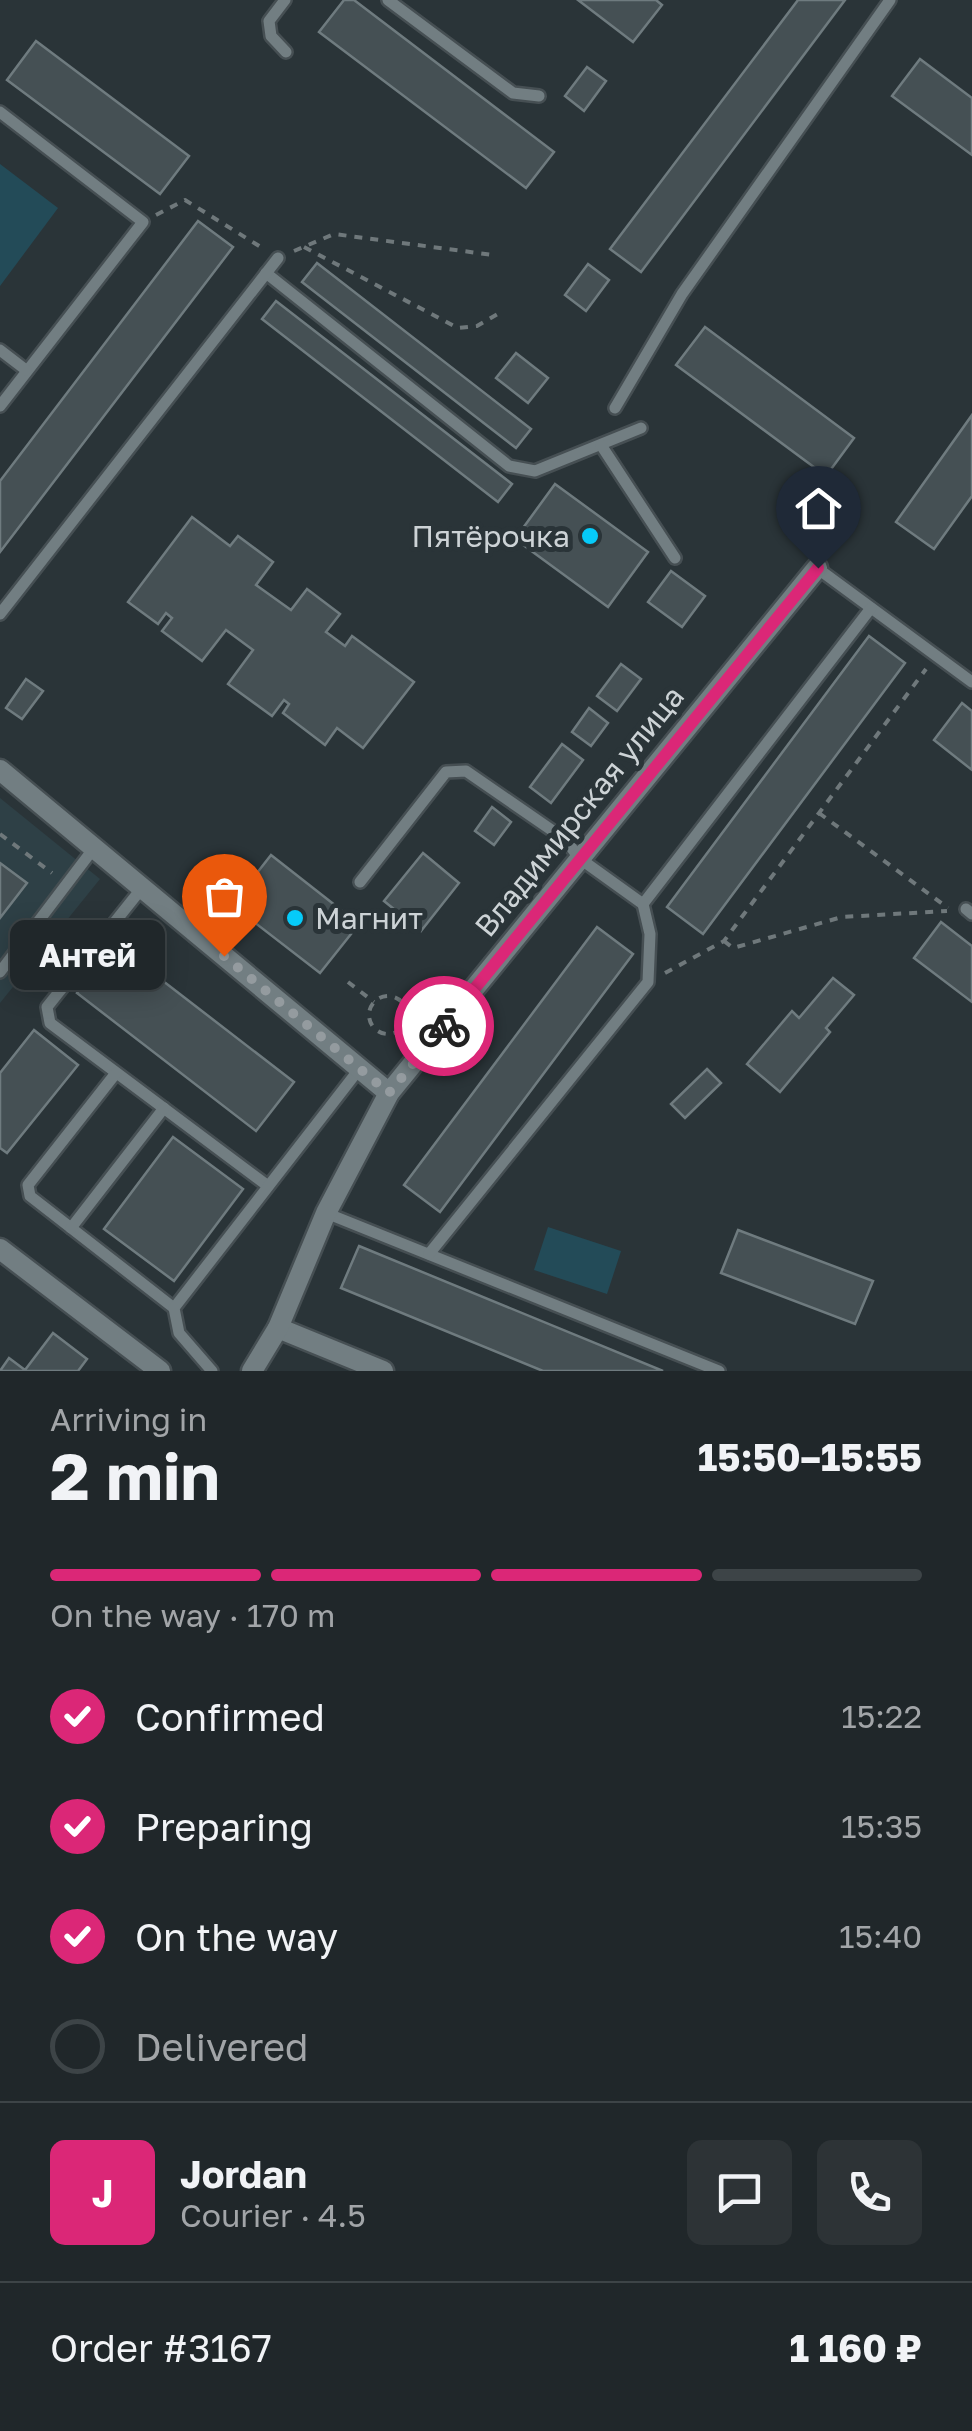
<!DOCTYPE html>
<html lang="en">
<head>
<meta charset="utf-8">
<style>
	body { margin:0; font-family:"Golos Text",sans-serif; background:#2d3336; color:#f1f3f6; height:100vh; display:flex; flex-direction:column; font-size:38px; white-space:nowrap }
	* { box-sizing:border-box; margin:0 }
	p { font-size:32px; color:#a2a5a8 }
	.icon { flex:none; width:55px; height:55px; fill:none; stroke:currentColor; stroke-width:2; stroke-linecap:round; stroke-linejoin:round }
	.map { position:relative; height:1371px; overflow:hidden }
	.details { display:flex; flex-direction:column; background:#20272a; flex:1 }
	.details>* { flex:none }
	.pin { position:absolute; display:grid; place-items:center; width:85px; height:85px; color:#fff; margin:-102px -42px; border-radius:50% 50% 50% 0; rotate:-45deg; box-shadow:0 0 10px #0007 }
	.pin .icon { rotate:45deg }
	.courier { position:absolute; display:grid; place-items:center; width:100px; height:100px; margin:-50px; border:8px solid #db2777; border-radius:50%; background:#fff; color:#222; box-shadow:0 2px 12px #0007 }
	.bubble { position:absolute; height:70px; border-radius:15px; background:#20272a; box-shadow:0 5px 25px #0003,0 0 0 2px #3d4447; font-size:32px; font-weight:700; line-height:70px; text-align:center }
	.overview em { font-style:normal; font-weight:700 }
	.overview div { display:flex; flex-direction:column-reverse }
	.overview { display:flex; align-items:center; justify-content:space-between; height:170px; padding:0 50px }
	h1 { font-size:65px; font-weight:700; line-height:75px }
	.bar { display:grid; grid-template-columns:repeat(4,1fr); gap:15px 10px; align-content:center; height:120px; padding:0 50px }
	.bar i { height:12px; border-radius:8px; background:#3d4447 }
	.bar .on { background:#db2777 }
	.bar p { grid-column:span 4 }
	.line { display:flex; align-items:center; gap:25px; padding:0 50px; border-top:2px solid #3d4447 }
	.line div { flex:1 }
	.round { display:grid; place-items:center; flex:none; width:105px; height:105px; border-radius:15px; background:#2d3336 }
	ol { padding:0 50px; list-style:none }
	li { display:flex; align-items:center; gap:30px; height:110px }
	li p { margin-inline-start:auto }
	li .icon { padding:10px; border-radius:50%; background:#db2777; color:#fff; stroke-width:4 }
	li:last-child { color:#a2a5a8 }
	li i { width:55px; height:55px; border:5px solid #3d4447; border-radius:50% }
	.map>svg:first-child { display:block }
	.built { fill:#2e4046 }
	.green { fill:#234b58 }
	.building { fill:#455054; stroke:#6f7b7f; stroke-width:2.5 }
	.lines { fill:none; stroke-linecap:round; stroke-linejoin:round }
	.lane-casing { stroke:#464f53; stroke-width:16 }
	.street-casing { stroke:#464f53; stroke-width:25 }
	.path { stroke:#6f787b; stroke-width:4; stroke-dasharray:8 8; stroke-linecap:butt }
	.lane { stroke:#727e82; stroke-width:11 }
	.street { stroke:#727e82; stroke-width:20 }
	.done { stroke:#949b9f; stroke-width:10; stroke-dasharray:0 18 }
	.route { stroke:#db2777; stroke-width:12 }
	.poi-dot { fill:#06cbf9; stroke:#2a3438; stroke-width:4 }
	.labels { text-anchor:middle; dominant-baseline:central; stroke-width:10; stroke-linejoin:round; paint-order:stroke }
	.poi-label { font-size:30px; fill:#cdd3d6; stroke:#2a3438; text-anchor:end }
	.street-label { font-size:30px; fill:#cdd3d6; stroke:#2a3438 }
</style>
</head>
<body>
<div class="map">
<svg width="972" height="1371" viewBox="0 0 972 1371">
	<rect width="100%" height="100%" fill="#2a3438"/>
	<!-- built -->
	<polygon class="built" points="0,798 100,879 0,1003"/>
	<!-- green -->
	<g class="green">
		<polygon points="0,164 58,208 0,286"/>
		<polygon points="548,1227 621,1251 607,1294 534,1270"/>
	</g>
	<!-- building -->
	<g class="building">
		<polygon points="344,0 354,0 554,152 526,188 319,32"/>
		<polygon points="578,0 656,0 662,5 633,42"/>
		<polygon points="798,0 845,0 641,272 610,249"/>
		<polygon points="36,41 189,156 160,194 7,80"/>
		<polygon points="920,59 972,98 972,155 892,96"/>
		<polygon points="587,67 606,81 584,111 565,96"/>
		<polygon points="198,221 233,247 0,552 0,481"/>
		<polygon points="317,263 531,429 516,448 302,282"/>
		<polygon points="588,264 609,280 586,311 565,295"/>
		<polygon points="276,301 512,484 498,502 262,319"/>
		<polygon points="705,327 854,438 826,476 676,365"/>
		<polygon points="516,353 548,378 528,403 496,378"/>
		<polygon points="972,415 972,496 934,549 896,522"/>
		<polygon points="555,484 648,552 608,607 515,539"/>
		<polygon points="192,517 230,546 238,536 273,562 256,585 291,610 307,589 340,614 326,632 345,646 352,636 414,682 363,748 337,728 325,745 283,713 289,704 284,700 272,716 228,684 253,650 226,630 202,661 162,631 172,618 166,613 158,624 128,602"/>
		<polygon points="671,571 705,596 682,627 648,602"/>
		<polygon points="869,636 905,663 703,934 667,907"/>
		<polygon points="621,664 641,679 617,711 597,696"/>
		<polygon points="26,679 43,691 22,719 6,708"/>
		<polygon points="962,703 972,711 972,770 934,740"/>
		<polygon points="589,708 608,723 591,746 572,732"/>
		<polygon points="562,744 583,760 551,803 530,787"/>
		<polygon points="492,807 511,822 494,845 475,831"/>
		<polygon points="423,853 459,883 421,931 384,901"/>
		<polygon points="271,855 359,924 320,973 232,905"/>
		<polygon points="0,863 27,883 0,918"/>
		<polygon points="941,922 972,946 972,1002 914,958"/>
		<polygon points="597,927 633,954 440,1212 404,1185"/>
		<polygon points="115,944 294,1082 256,1131 77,993"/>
		<polygon points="833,978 854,995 826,1028 830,1032 780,1092 747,1064 792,1011 799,1018"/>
		<polygon points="34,1030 78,1065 7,1153 0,1148 0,1073"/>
		<polygon points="707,1069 721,1083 685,1118 671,1104"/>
		<polygon points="173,1137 243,1189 174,1281 104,1229"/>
		<polygon points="738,1230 873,1281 855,1324 721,1273"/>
		<polygon points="359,1246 663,1371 543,1371 341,1288"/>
		<polygon points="53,1333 87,1359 78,1371 0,1371 9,1358 25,1370"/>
	</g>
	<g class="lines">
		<defs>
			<g id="lane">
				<polyline points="285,0 269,21 271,36 286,52"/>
				<polyline points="388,0 513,93 539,96"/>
				<polyline points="0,112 143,222 0,406"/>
				<polyline points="266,273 509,466 535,471 641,428"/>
				<polyline points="0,350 26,370"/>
				<polyline points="615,408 682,294 890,0"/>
				<polyline points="601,445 675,558"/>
				<polyline points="817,568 972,682"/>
				<polyline points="0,614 278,258"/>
				<polyline points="360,882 446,772 466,771 566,840 579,858 643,904"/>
				<polyline points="142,888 47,1007 50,1023 268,1186"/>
				<polyline points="966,909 972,914"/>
				<polyline points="0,972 94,848"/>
				<polyline points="116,1073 28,1185 30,1196 174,1308"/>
				<polyline points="326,1213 719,1371"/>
				<polyline points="71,1228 164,1108"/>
				<polyline points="429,1254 648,982 650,934 643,904 871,608"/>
				<polyline points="212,1371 179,1333 174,1308 360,1068"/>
			</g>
			<g id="street">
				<polyline points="0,770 389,1093"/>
				<polyline points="0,1249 160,1371"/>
				<polyline points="278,1328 383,1371"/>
				<polyline points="252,1371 278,1328 326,1213 389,1093 817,568"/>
			</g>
		</defs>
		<!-- lane casing -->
		<use href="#lane" class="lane-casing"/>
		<!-- street casing -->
		<use href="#street" class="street-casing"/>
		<!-- path -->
		<g class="path">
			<polyline points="156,215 185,200 264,249"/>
			<polyline points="304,247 458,328 477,326 503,311"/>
			<polyline points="294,251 334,234 493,255"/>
			<polyline points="819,813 948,908"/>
			<polyline points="0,834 52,873"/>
			<polyline points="724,941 733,948 842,917 947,911"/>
			<polyline points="665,973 724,941 926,669"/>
			<polyline points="348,982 374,1002"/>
			<circle cx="388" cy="1015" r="19"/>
			<polyline points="407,1012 428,1010"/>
		</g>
		<!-- lane -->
		<use href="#lane" class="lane"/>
		<!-- street -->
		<use href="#street" class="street"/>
	</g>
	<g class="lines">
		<!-- done -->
		<polyline class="done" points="224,956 389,1093 444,1026"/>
		<!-- route -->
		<polyline class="route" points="444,1026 818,568"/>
	</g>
	<!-- markers -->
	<g class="poi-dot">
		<circle cx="590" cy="536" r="10"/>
		<circle cx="295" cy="918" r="10"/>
	</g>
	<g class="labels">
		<!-- poi labels -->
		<g class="poi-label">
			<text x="570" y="536">Пятёрочка</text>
			<text x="315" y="918" text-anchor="start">Магнит</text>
		</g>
		<!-- street labels -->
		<g class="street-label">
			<text transform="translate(579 811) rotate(-51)">Владимирская улица</text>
		</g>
	</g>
</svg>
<div class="pin" style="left:224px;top:956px;background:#ea580c"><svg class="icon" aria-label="bag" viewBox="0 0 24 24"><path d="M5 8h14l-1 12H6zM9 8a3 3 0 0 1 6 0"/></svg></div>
<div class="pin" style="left:818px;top:568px;background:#1f2937"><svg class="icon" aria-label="home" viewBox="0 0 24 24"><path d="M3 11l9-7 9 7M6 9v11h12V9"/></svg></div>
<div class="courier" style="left:444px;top:1026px"><svg class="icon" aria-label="bike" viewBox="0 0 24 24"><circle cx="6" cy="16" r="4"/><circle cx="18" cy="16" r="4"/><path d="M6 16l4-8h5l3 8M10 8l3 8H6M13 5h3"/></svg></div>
<div class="bubble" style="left:10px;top:920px;width:155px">Антей</div>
</div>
<section class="details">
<div class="overview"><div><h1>2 min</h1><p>Arriving in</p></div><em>15:50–15:55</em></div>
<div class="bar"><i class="on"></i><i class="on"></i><i class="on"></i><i></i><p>On the way · 170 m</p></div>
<ol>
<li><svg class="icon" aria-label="check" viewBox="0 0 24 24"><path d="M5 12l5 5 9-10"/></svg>Confirmed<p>15:22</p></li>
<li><svg class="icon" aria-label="check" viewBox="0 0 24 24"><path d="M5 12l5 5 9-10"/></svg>Preparing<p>15:35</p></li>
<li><svg class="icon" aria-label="check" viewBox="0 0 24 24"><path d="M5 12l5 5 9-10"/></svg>On the way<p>15:40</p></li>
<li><i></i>Delivered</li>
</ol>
<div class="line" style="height:180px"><b class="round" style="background:#db2777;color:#fff">J</b><div><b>Jordan</b><p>Courier · 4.5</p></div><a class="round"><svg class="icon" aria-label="chat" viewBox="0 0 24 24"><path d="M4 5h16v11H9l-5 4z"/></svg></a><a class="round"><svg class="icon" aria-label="phone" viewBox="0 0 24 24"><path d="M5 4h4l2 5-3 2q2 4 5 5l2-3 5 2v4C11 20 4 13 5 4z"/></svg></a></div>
<div class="line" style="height:130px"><div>Order #3167</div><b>1 160 ₽</b></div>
</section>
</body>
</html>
